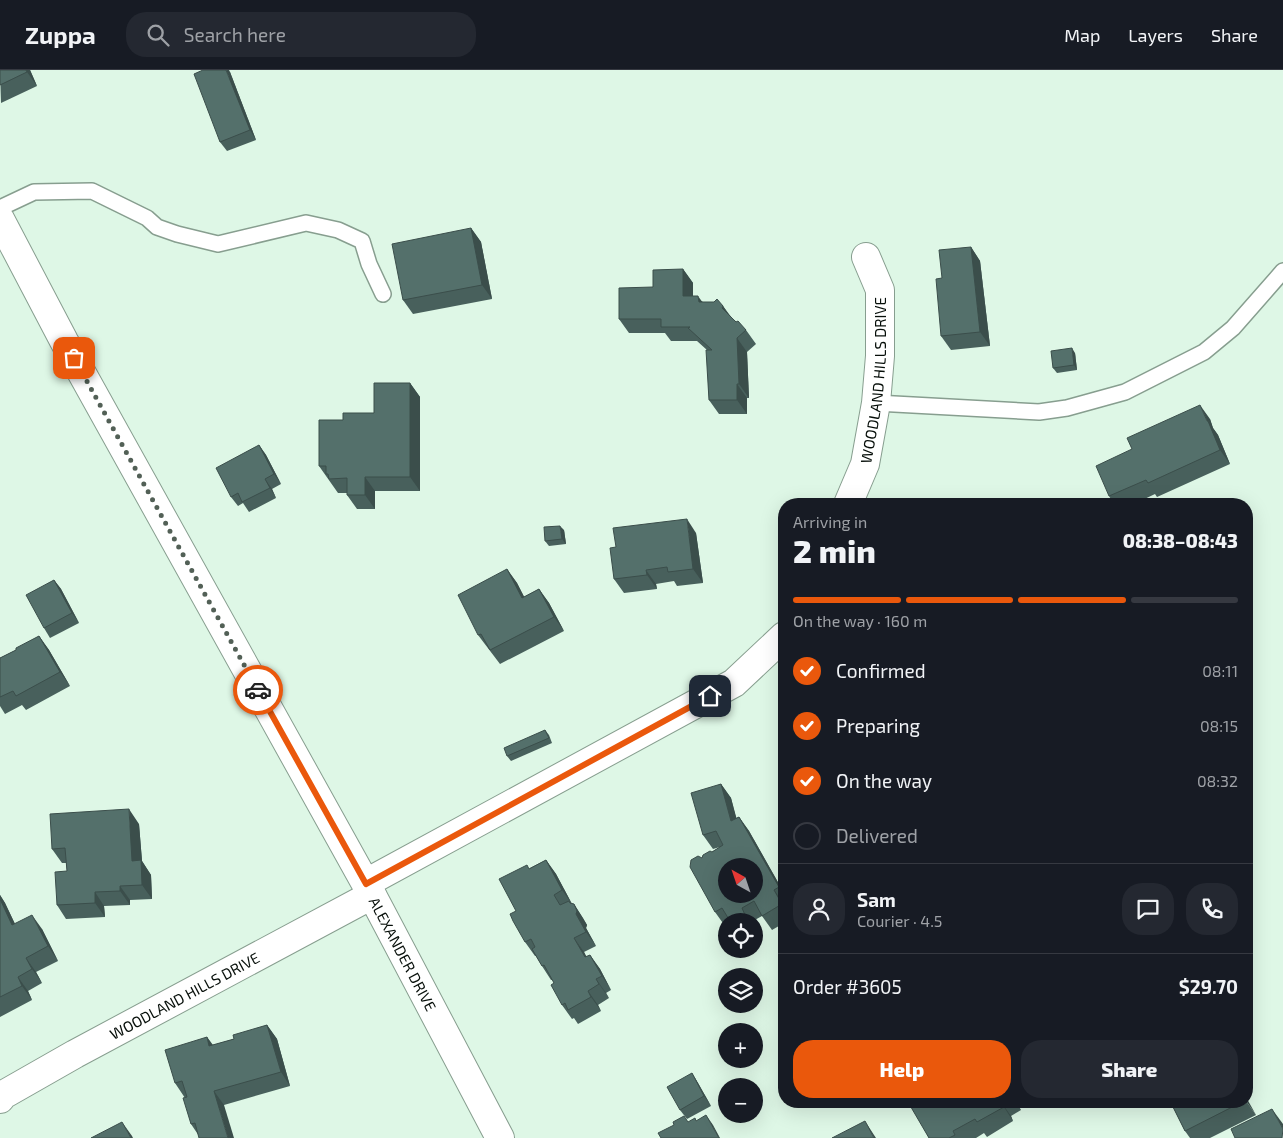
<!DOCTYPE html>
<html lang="en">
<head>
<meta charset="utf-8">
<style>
	body { margin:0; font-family:"Exo 2",sans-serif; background:#242831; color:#f1f3f6; height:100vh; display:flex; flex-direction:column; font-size:19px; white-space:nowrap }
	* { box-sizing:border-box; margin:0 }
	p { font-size:16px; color:#9ea1a6 }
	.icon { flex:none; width:28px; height:28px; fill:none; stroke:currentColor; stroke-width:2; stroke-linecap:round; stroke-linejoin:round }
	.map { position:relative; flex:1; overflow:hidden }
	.drawer { position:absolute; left:778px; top:428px; width:475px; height:610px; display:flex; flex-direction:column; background:#171b24; border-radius:20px; box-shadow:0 5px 20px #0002 }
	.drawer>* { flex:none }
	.needle { width:32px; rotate:320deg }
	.controls { position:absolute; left:718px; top:788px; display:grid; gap:10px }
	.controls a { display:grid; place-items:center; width:45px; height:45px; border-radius:50%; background:#171b24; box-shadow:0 5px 20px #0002; font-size:25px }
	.pin { position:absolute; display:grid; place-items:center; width:42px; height:42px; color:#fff; margin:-21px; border-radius:10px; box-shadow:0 2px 8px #0006 }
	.courier { position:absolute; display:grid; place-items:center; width:50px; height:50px; margin:-25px; border:4px solid #ea580c; border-radius:50%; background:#fff; color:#222; box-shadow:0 1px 6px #0007 }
	.overview em { font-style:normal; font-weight:800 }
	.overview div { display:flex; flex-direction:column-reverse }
	.overview { display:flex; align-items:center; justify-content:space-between; height:85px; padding:0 15px }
	h1 { font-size:32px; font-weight:800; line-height:38px }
	.bar { display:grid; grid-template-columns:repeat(4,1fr); gap:8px 5px; align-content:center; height:60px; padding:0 15px }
	.bar i { height:6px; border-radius:4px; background:#363941 }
	.bar .selected { background:#ea580c }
	.bar p { grid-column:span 4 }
	.line { display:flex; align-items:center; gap:12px; padding:0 15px; border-top:1px solid #363941 }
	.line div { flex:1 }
	.round { display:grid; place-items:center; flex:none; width:52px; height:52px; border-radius:20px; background:#242831 }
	ol { padding:0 15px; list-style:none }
	li { display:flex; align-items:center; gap:15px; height:55px }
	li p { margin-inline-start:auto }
	li .icon { padding:5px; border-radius:50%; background:#ea580c; color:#fff; stroke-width:4 }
	li:last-child { color:#9ea1a6 }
	li i { width:28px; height:28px; border:2px solid #363941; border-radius:50% }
	.button { display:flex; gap:10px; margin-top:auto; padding:10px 15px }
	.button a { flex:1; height:58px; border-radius:20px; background:#ea580c; color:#fff; font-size:20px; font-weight:800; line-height:58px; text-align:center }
	.button a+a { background:#242831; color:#f1f3f6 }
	header { display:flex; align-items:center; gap:30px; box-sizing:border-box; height:70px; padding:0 25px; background:#171b24; border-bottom:1px solid #363941 }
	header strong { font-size:24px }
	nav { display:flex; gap:28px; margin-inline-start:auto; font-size:18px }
	.search { width:350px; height:45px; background:#242831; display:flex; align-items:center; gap:12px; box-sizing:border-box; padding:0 18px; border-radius:20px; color:#9ea1a6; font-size:19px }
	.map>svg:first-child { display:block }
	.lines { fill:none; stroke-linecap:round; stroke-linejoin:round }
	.lane-casing { stroke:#879e8f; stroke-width:18 }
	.street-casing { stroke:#879e8f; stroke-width:30 }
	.secondary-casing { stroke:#879e8f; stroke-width:30 }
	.lane { stroke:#fff; stroke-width:15 }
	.street { stroke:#fff; stroke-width:28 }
	.secondary { stroke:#fff; stroke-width:28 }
	.wall { fill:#48605c }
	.shaded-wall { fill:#3b4e4b }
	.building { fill:#54706b; stroke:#3b4e4b; fill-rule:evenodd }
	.done { stroke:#526056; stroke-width:5; stroke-dasharray:0 9 }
	.route { stroke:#ea580c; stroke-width:6 }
	.labels { text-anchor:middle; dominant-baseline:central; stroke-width:4; stroke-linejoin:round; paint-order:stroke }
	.street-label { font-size:15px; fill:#060e09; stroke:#def7e6 }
</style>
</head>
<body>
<header>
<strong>Zuppa</strong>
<div class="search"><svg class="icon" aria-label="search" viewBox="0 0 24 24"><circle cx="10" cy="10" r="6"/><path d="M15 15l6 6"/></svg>Search here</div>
<nav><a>Map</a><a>Layers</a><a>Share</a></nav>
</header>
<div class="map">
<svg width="1283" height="1068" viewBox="0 0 1283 1068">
	<rect width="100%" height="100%" fill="#def7e6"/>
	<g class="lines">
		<defs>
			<g id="lane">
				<polyline points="0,138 34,122 92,121 147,148 157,157 177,164 218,174 306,153 338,160 362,171 369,194 383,224"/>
				<polyline points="876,333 1039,342 1067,338 1125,322 1204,282 1233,258 1283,201"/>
			</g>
			<g id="street">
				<path id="s1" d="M848 434 865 394 876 333 880 286V220L866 187"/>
				<polyline points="366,813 734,613 784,566"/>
				<path id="s2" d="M0 1029 3 1025 75 984 372 825"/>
			</g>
			<g id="secondary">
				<path id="s3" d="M0 149 64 271 372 825 500 1068"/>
			</g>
		</defs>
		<!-- lane casing -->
		<use href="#lane" class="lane-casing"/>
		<!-- street casing -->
		<use href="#street" class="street-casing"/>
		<!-- secondary casing -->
		<use href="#secondary" class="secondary-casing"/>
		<!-- lane -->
		<use href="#lane" class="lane"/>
		<!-- street -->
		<use href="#street" class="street"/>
		<!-- secondary -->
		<use href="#secondary" class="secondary"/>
	</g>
	<!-- wall -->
	<g class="wall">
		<polygon points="0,0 30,0 37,16 1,33"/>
		<polygon points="230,2 256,70 227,81 220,72"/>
		<polygon points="471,158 481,172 492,229 413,244 403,230"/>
		<polygon points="971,177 980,191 990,276 951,280 941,266 942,208"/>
		<polygon points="683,199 693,213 693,226 703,232 723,236 732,248 746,260 756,274 747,282 749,328 747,328 747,344 719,344 709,330 707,280 697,271 671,271 665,263 629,263 619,249 653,217"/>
		<polygon points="1075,283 1077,300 1057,303 1053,298"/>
		<polygon points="410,313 420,327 420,421 375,421 375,439 357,439 347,425 347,423 338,423 319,396 343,350 374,343"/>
		<polygon points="1210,349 1213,358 1218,365 1230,394 1157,427 1155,424 1134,434 1114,434 1109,426"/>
		<polygon points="259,375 266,385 281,414 272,419 276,428 249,442 243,433 238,436 231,427"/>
		<polygon points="564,460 566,474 549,476 545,471"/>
		<polygon points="696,463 703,513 677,516 674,511 656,514 657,519 624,523 614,509"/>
		<polygon points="507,499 517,513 524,527 539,519 549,533 564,561 500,594 478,565"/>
		<polygon points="54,510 61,519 79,553 50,568 44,558"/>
		<polygon points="39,566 49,580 70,616 26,640 22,635 5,644 0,636 0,588 16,580"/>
		<polygon points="545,660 549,665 552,673 511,691 507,686"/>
		<polygon points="721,714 731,728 736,748 739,747 749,761 784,823 784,853 772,860 762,846 753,851 726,851 726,856 725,856 715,842 702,788 720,777 713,779 703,765"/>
		<polygon points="139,754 142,791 151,805 152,829 130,830 130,835 104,836 105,847 66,849 57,835 67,801 66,793 62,793 52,779"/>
		<polygon points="546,790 556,804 572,834 574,834 587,855 586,858 596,876 584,882 586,887 590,885 600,899 611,920 606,923 609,928 598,935 601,941 578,954 574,948 572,949 562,935 554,913 553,910 551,910 542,896 536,886 535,886 525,872 516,841 530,798"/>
		<polygon points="0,825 5,833 15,854 42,859 58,891 36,902 42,913 28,921 32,930 0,947"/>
		<polygon points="267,955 277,969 290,1016 224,1035 199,1066 191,1054 185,1028 175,1013 207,967 213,975 234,969"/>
		<polygon points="692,1003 698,1013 711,1036 687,1049 680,1040"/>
		<polygon points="910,1031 1016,1031 1021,1040 1011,1046 1013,1051 987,1067 984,1063 976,1068 929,1068"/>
		<polygon points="1170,1031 1246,1031 1256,1045 1210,1068 1190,1068 1185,1061"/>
	</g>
	<!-- shaded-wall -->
	<g class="shaded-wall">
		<polygon points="26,0 30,0 37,16 27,2"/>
		<polygon points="226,0 229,0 230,2 256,70 250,60"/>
		<polygon points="471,158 481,172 492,229 482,215"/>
		<polygon points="971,177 980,191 990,276 980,262"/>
		<polygon points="683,199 693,213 693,240 683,226"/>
		<polygon points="698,226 708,240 699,232"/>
		<polygon points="723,236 733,251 722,238"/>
		<polygon points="737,268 747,282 749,328 739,314"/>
		<polygon points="1072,278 1075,283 1077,300 1074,295"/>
		<polygon points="410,313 420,327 420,421 410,407"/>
		<polygon points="737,314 747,328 747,344 737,330"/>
		<polygon points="1200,335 1210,349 1213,358 1218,365 1230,394 1220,380"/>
		<polygon points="259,375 266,385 281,414 274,404"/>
		<polygon points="365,407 375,421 375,439 365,425"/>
		<polygon points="265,409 272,419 276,428 270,418"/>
		<polygon points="687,449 696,463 703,513 693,499"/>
		<polygon points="560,456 564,460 566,474 562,469"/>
		<polygon points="507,499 517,513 532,542 522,528"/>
		<polygon points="646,500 656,514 657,519 647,505"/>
		<polygon points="54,510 61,519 79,553 72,543"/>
		<polygon points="539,519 549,533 564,561 554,547"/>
		<polygon points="39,566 49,580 70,616 60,602"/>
		<polygon points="721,714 731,728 741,765 731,751"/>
		<polygon points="129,739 139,754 142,791 151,805 152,829 142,815 132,791"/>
		<polygon points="739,747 749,761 784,823 784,824 779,817"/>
		<polygon points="546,790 556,804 572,834 562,820"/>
		<polygon points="120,816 130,830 130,835 120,821"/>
		<polygon points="774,820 784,834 784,836 782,834"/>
		<polygon points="95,822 104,836 105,847 95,833"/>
		<polygon points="0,825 5,833 22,869 12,855 0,829"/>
		<polygon points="569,831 577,842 574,834 583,848 587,855 586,858 596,876 586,862"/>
		<polygon points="32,845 42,859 58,891 48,876"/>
		<polygon points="574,868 584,882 595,902 585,887"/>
		<polygon points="590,885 600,899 611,920 602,906"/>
		<polygon points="26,888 36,902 42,913 32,899"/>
		<polygon points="18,907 28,921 32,930 22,916"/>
		<polygon points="596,909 606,923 609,928 599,914"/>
		<polygon points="588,921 598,935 601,941 591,927"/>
		<polygon points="267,955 277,969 290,1016 281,1002"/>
		<polygon points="207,967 217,982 209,976"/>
		<polygon points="692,1003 698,1013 711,1036 704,1026"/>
		<polygon points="214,1021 224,1035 234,1068 228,1068"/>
		<polygon points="1246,1027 1256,1045 1246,1031"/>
		<polygon points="1001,1032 1011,1046 1013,1051 1004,1037"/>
		<polygon points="1272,1039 1283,1054 1283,1059"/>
		<polygon points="706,1045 713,1055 720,1068 719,1068"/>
		<polygon points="865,1051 874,1065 876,1068 874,1068"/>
		<polygon points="122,1052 132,1066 133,1068 131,1068"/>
	</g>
	<!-- building -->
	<g class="building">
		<polygon points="0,0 26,0 27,2 0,15"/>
		<polygon points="203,0 226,0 250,60 220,72 194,4"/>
		<polygon points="471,158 482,215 403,230 392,174"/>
		<polygon points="971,177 980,262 941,266 936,209 942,208 939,180"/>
		<polygon points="683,199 683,226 698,226 699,232 714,232 717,229 723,236 722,238 736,252 738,251 746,260 737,268 739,314 737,314 737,330 709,330 706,280 712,280 688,258 690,257 661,257 661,249 619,249 619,218 653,217 653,200"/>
		<polygon points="1072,278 1074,295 1053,298 1051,281"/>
		<polygon points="374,313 410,313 410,407 365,407 365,425 347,425 347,408 329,409 328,404 326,404 326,396 319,396 319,350 343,350 343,343 374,343"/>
		<polygon points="1200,335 1207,351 1208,351 1220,380 1148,413 1146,410 1109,426 1096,396 1132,379 1127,368"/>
		<polygon points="259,375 274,404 265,409 270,418 242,432 238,423 231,427 216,398"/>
		<polygon points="687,449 693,499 668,502 667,497 646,500 647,505 614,509 610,478 616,477 613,458"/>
		<polygon points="560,456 562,469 545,471 544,457"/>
		<polygon points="507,499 522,528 539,519 554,547 490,580 481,564 478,565 458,525"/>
		<polygon points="54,510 72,543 44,558 26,525"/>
		<polygon points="39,566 60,602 16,626 13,621 0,627 0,588 16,580 16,578"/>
		<polygon points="545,660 549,668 507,686 504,678"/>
		<path d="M721 714 731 751 739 747 779 817 774 820 782 834 762 846 754 831 742 838 745 845 733 851H730L722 838 715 842 690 797 691 790 698 786 702 788 703 785 710 781 712 782 723 775 716 761 703 765 691 723ZM726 796H754V824H726Z"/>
		<polygon points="129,739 132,791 141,790 142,815 120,816 120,821 95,822 95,833 57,835 55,802 67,801 65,778 52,779 50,744"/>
		<polygon points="546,790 562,820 554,825 560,835 569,831 570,833 574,834 577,841 576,844 586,862 574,868 585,887 590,885 602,906 596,909 599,914 588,921 591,927 568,940 565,933 562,935 551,915 554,913 544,895 542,896 532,879 535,877 531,869 525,872 513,851 510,844 516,841 499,809 527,795 529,799"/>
		<polygon points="0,829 12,855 32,845 48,876 26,888 32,899 18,907 22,916 0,927"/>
		<polygon points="267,955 281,1002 214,1021 228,1068 199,1068 195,1053 191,1054 183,1028 187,1027 182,1011 175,1013 165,980 207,967 209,976 234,969 233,965"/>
		<polygon points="692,1003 704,1026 680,1040 667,1017"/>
		<polygon points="910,1031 1002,1031 1001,1032 1004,1037 977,1052 975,1049 953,1061 955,1065 949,1068 929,1068 908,1032"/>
		<polygon points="1170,1031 1244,1031 1185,1061"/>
		<polygon points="1272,1039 1283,1059 1282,1068 1235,1068 1231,1059"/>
		<polygon points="706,1045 719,1068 661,1068 658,1063 674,1055 673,1052 684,1046 688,1052 695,1048 696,1051"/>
		<polygon points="865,1051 874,1068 832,1068"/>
		<polygon points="122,1052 131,1068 91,1068"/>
	</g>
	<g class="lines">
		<!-- done -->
		<polyline class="done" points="74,288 258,620"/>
		<!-- route -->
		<polyline class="route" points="258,620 366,814 710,626"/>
	</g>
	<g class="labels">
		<!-- street labels -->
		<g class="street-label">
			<text stroke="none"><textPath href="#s1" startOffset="128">WOODLAND HILLS DRIVE</textPath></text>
			<text stroke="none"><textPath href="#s3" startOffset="838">ALEXANDER DRIVE</textPath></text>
			<text stroke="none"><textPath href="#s2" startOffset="212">WOODLAND HILLS DRIVE</textPath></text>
		</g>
	</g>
</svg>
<div class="controls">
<a><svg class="needle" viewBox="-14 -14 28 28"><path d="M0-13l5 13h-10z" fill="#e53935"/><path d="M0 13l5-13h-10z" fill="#9ea1a6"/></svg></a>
<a><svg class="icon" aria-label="locate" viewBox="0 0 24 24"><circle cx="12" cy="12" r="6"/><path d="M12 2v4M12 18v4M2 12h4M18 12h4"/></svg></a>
<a><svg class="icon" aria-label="layers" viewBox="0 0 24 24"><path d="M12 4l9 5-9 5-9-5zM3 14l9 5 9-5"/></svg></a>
<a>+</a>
<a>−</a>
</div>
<div class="pin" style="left:74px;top:288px;background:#ea580c"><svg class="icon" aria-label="bag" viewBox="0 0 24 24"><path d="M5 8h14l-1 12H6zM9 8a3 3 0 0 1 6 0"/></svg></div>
<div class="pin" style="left:710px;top:626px;background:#1f2937"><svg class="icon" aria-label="home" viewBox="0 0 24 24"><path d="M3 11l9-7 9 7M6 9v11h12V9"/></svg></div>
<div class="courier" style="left:258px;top:620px"><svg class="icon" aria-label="car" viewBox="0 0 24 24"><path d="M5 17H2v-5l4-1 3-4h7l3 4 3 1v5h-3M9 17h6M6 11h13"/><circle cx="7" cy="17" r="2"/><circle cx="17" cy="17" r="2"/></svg></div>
<section class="drawer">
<div class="overview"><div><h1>2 min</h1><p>Arriving in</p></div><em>08:38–08:43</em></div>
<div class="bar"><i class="selected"></i><i class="selected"></i><i class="selected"></i><i></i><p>On the way · 160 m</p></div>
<ol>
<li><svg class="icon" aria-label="check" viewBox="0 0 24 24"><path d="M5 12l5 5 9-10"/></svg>Confirmed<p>08:11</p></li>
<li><svg class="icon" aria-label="check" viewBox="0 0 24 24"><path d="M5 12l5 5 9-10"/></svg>Preparing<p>08:15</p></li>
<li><svg class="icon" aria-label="check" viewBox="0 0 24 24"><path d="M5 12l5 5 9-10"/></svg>On the way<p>08:32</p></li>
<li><i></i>Delivered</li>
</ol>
<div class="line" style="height:90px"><a class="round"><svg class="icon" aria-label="person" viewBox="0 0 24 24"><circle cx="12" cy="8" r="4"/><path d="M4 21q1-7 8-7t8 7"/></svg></a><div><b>Sam</b><p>Courier · 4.5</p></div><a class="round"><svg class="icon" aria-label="chat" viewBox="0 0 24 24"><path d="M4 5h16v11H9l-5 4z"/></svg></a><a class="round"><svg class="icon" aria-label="phone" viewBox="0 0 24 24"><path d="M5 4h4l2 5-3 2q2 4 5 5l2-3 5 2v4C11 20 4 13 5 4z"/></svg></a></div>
<div class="line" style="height:65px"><div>Order #3605</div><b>$29.70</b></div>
<div class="button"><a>Help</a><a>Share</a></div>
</section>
</div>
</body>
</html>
